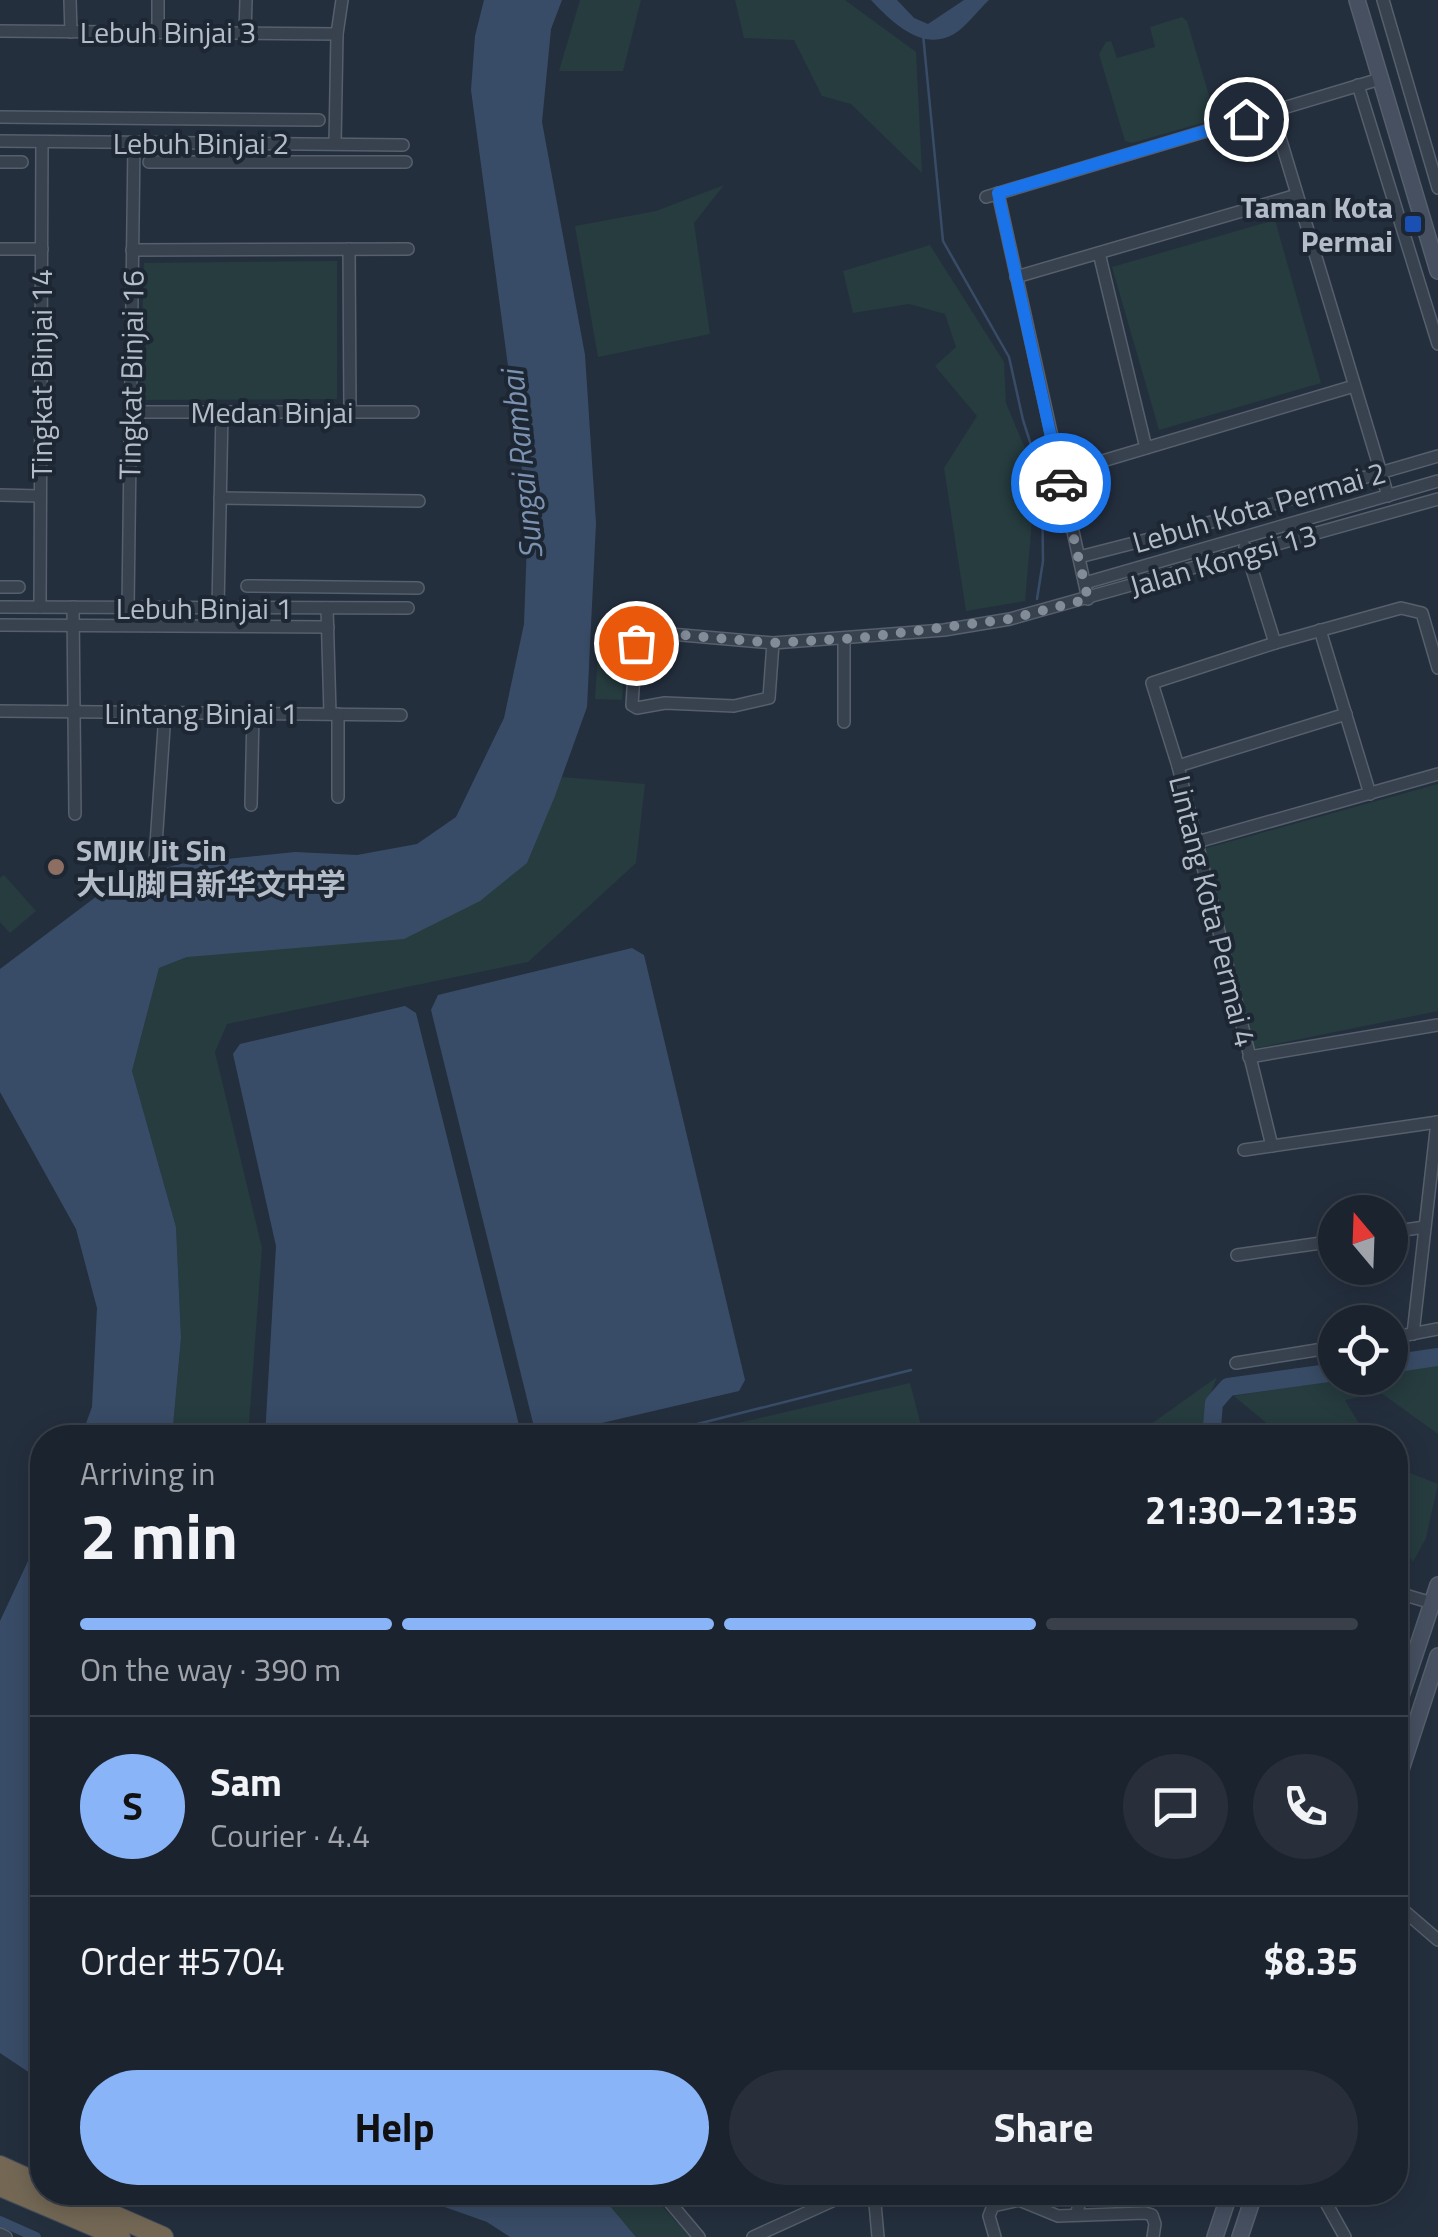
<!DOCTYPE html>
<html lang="en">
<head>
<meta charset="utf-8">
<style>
	body { margin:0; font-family:"Titillium Web","Noto Sans SC",sans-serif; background:#282f3a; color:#f1f3f6; height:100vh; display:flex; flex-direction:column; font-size:38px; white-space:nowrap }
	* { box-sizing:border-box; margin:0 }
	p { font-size:32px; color:#a0a4aa }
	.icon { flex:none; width:55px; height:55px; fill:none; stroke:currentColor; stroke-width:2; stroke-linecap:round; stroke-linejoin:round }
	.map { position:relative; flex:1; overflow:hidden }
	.sheet { position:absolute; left:30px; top:1425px; width:1378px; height:780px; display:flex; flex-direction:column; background:#1b232e; border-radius:40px; box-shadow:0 5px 25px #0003,0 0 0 2px #39404a }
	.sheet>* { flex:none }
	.needle { width:65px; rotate:341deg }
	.fabs { position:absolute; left:1318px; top:1195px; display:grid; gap:20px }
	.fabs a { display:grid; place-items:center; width:90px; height:90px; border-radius:50%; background:#1b232e; box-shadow:0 5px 25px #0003,0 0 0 2px #39404a; font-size:50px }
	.pin { position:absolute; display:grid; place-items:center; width:85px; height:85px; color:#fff; margin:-42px; border:5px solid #fff; border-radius:50%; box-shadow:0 2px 10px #0007 }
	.courier { position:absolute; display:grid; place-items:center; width:100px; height:100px; margin:-50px; border:8px solid #1a73e8; border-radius:50%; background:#fff; color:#222; box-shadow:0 2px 12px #0007 }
	.overview em { font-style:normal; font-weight:700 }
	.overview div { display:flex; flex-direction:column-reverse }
	.overview { display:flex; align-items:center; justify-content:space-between; height:170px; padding:0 50px }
	h1 { font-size:65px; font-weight:700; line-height:75px }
	.bar { display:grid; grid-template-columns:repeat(4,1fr); gap:15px 10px; align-content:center; height:120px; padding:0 50px }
	.bar i { height:12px; border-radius:8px; background:#39404a }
	.bar .selected { background:#8ab4f8 }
	.bar p { grid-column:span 4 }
	.line { display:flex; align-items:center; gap:25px; padding:0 50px; border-top:2px solid #39404a }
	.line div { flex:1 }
	.round { display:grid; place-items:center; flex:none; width:105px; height:105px; border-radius:52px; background:#282f3a }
	.action { display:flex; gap:20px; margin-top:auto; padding:20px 50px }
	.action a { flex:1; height:115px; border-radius:60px; background:#8ab4f8; color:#111; font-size:40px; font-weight:700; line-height:115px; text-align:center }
	.action a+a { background:#282f3a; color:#f1f3f6 }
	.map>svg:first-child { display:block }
	.green { fill:#263c3f }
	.water { fill:#394c67 }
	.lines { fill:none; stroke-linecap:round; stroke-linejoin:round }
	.stream { stroke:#394c67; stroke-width:2.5 }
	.canal { stroke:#394c67; stroke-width:10 }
	.river { stroke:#394c67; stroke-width:18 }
	.street-casing { stroke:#565f6c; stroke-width:14 }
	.secondary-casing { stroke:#565f6c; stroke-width:18 }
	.highway-casing { stroke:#434c59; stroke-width:22 }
	.street { stroke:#38414e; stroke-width:11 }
	.secondary { stroke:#465061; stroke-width:15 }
	.highway { stroke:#746855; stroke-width:20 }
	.done { stroke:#828b98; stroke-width:10; stroke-dasharray:0 18 }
	.route { stroke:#1a73e8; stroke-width:12 }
	.transit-dot { fill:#1a4fb4; stroke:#1d2633; stroke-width:4 }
	.education-dot { fill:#8d6e63; stroke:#1d2633; stroke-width:4 }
	.labels { text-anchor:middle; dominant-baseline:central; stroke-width:8; stroke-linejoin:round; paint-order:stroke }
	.street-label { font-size:30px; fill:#b4bcc9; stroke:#1d2633 }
	.poi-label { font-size:30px; font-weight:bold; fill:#b4bcc9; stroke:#1d2633; text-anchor:end }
	.water-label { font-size:32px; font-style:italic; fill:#7c92b1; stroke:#1d2633 }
</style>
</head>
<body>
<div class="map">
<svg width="1438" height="2237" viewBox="0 0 1438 2237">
	<rect width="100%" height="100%" fill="#242f3e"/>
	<!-- green -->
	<g class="green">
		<polygon points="580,0 641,0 623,71 559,71"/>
		<polygon points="735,0 845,0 916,52 922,173 851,104 822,96 794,40 744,38"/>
		<polygon points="1182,17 1187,21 1216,119 1132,143 1125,141 1099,54 1106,42 1111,41 1117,58 1155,47 1150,27"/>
		<polygon points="724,185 694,223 710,334 598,357 575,226 656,211"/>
		<polygon points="1275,220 1321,383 1159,430 1112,267"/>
		<polygon points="930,245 1004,362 1006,403 1036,475 1025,601 966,611 944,468 977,416 935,366 956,347 945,314 909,304 853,313 843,271"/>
		<polygon points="337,261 337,399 140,400 144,263"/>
		<polygon points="598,654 625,655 622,700 595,699"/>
		<polygon points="562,777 645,784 636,863 528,962 227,1024 215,1052 262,1248 248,1437 172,1437 181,1338 176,1227 132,1071 159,968 187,957 527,863"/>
		<polygon points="1438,784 1438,1011 1252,1049 1203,849"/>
		<polygon points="4,875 36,911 10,933 0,922 0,878"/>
		<polygon points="1438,1363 1438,1434 1381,1393 1345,1400 1367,1437 1283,1437 1234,1396 1349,1378 1390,1378 1390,1371"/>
		<polygon points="1217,1377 1205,1409 1202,1437 1145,1437 1151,1424"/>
		<polygon points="910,1383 924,1437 678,1437"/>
		<polygon points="1395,1467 1438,1484 1426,1538 1413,1562 1395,1534"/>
		<polygon points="599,2193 650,2193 690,2237 636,2237"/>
	</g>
	<!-- water -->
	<g class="water">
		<polygon points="484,0 562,0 551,29 542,122 585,355 596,523 587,707 555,796 527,863 480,901 404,939 187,957 159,968 132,1071 176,1227 181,1338 172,1437 81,1437 92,1407 97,1308 76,1229 0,1092 0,969 113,884 179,864 295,852 357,855 417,844 456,817 504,718 524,624 528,515 471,90 475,36"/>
		<path d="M871 0H897L914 18 928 24 964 0H989C978 10 967 26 954 34 922 53 890 20 871 0Z"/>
		<polygon points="632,948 644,955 745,1380 739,1391 542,1437 534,1427 431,1010 438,995"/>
		<polygon points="405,1006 416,1013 520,1429 517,1438 265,1437 276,1246 233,1054 240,1044"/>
		<polygon points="42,1531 42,1829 35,1920 42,1963 42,2081 0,2053 0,1621"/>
		<polygon points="405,2193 599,2193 636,2237 510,2237 487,2222"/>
	</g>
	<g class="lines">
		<!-- stream -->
		<g class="stream">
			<polyline points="923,34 943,241 1009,357 1023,420 1042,479 1043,561 1037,599"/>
			<polyline points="642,1438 911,1370"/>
		</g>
		<!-- canal -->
		<polyline class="canal" points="0,2221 36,2237"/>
		<!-- river -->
		<g class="river">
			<polyline points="1390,1364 1438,1357"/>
			<polyline points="1211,1438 1214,1403 1228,1387 1335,1372"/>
		</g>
		<defs>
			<g id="street">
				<polyline points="70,0 71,32"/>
				<polyline points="1383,0 1438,188"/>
				<polyline points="0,31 337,34"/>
				<polyline points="158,32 158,0"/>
				<polyline points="245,33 246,0"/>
				<polyline points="1358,85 1438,344"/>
				<polyline points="1272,111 1388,496"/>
				<polyline points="0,117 319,120"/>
				<polyline points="0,141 403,145"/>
				<polyline points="335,144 337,34 342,0"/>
				<polyline points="0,162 22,162"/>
				<polyline points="149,162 406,162"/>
				<polyline points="998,193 1088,599"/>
				<polyline points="986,197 1380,79"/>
				<polyline points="0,249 42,249"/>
				<polyline points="349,249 350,412"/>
				<polyline points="132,250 408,249"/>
				<polyline points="1099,253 1146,448"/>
				<polyline points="1016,277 1297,195"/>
				<polyline points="131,412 413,412"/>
				<polyline points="1059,474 1354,386"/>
				<polyline points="0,495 40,496"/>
				<polyline points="220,498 419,501"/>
				<polyline points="1245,547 1275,643"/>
				<polyline points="1079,557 1177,532 1438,456"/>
				<polyline points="1085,583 1438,481"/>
				<polyline points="247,586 418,588"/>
				<polyline points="0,587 19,587"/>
				<polyline points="0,607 408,608"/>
				<polyline points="40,607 42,142"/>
				<polyline points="73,607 75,814"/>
				<polyline points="128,607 134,143"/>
				<polyline points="218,608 222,412"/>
				<polyline points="327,608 330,714"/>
				<polyline points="0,625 328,627"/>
				<polyline points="1320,630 1370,794"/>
				<polyline points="844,639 844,722"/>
				<polyline points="773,643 769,698 734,706 665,703 637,708 632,705 636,643 648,632 773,643 944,630 1010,619 1438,499"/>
				<polyline points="0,711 401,715"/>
				<polyline points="338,714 338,797"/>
				<polyline points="1178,766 1346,714"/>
				<polyline points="251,805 253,714"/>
				<polyline points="1197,842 1438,774"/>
				<polyline points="155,859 165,713"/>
				<polyline points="1249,1057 1438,1025"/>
				<polyline points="1272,1146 1178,766 1152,683 1275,643 1401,608 1422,613 1438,668"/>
				<polyline points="1244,1150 1438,1122"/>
				<polyline points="1390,1232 1425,1227"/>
				<polyline points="1237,1255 1335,1241"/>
				<polyline points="1413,1334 1437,1122"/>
				<polyline points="1390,1338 1438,1329"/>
				<polyline points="1236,1363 1335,1347"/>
				<polyline points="1395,1592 1432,1603"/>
				<polyline points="1395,1903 1438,1940"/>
				<polyline points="661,2192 699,2237"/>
				<polyline points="874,2192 878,2237"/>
				<polyline points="1320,2192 1345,2237"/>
				<polyline points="1076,2215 1083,2192"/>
				<polyline points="0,2234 6,2237"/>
				<polyline points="753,2237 852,2192"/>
				<polyline points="995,2237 989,2216 993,2206 1019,2200 1058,2216 1145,2213 1152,2215 1155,2224 1153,2237"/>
			</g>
			<g id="secondary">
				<polyline points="1357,0 1438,271"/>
				<polyline points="1395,1714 1438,1585"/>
				<polyline points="1395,1788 1438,1656"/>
				<polyline points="1215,2237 1230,2192"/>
				<polyline points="1240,2237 1255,2192"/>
			</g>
			<g id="highway">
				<polyline points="0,2166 42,2185"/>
				<polyline points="0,2186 120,2237"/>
				<polyline points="60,2192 163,2237"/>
			</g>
		</defs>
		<!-- street casing -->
		<use href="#street" class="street-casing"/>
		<!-- secondary casing -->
		<use href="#secondary" class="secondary-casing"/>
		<!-- highway casing -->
		<use href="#highway" class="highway-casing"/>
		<!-- street -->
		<use href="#street" class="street"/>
		<!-- secondary -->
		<use href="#secondary" class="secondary"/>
		<!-- highway -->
		<use href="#highway" class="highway"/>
	</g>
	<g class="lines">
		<!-- done -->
		<polyline class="done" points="636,643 648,632 773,643 860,638 1010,619 1088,599 1061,483"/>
		<!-- route -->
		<polyline class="route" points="1061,483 998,193 1246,119"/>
	</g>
	<!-- markers -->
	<rect class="transit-dot" x="1403" y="214" width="20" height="20" rx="5"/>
	<circle class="education-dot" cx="56" cy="867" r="10"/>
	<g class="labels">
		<!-- street labels -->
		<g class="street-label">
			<text x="168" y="32">Lebuh Binjai 3</text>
			<text x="201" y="143">Lebuh Binjai 2</text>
			<text transform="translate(41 374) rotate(-90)">Tingkat Binjai 14</text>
			<text transform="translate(131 375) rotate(-89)">Tingkat Binjai 16</text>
			<text x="272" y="412">Medan Binjai</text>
			<text transform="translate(1259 507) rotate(-16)">Lebuh Kota Permai 2</text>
			<text transform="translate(1223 560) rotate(-16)">Jalan Kongsi 13</text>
			<text x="204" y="608">Lebuh Binjai 1</text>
			<text x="201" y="713">Lintang Binjai 1</text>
			<text transform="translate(1213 911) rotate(76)">Lintang Kota Permai 4</text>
		</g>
		<!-- poi labels -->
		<g class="poi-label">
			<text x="1393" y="207">Taman Kota<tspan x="1393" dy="34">Permai</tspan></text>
			<text x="76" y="850" text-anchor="start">SMJK Jit Sin<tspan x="76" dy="34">大山脚日新华文中学</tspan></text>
		</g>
		<!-- water labels -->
		<g class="water-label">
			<text transform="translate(521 465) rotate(-96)">Sungai Rambai</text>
		</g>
	</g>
</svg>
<div class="fabs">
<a><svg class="needle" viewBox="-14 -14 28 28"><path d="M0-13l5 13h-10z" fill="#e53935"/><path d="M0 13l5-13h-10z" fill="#a0a4aa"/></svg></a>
<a><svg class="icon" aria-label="locate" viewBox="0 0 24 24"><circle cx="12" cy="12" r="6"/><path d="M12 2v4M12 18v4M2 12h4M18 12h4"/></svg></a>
</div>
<div class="pin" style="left:636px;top:643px;background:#ea580c"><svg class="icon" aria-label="bag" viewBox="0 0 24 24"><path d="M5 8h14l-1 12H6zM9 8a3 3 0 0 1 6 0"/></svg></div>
<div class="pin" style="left:1246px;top:119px;background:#1f2937"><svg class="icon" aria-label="home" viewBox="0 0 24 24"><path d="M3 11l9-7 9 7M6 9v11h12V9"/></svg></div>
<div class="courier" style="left:1061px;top:483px"><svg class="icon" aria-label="car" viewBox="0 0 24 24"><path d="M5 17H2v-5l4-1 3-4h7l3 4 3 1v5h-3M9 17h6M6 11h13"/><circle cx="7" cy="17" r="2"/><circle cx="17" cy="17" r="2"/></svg></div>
<section class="sheet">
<div class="overview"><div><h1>2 min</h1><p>Arriving in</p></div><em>21:30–21:35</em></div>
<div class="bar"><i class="selected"></i><i class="selected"></i><i class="selected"></i><i></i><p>On the way · 390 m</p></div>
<div class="line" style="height:180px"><b class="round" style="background:#8ab4f8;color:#111">S</b><div><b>Sam</b><p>Courier · 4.4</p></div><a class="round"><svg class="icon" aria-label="chat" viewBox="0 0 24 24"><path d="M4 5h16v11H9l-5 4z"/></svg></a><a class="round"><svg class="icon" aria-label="phone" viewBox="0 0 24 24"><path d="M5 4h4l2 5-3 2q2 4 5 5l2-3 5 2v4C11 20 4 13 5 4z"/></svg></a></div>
<div class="line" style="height:130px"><div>Order #5704</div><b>$8.35</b></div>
<div class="action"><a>Help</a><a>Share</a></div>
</section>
</div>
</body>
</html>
